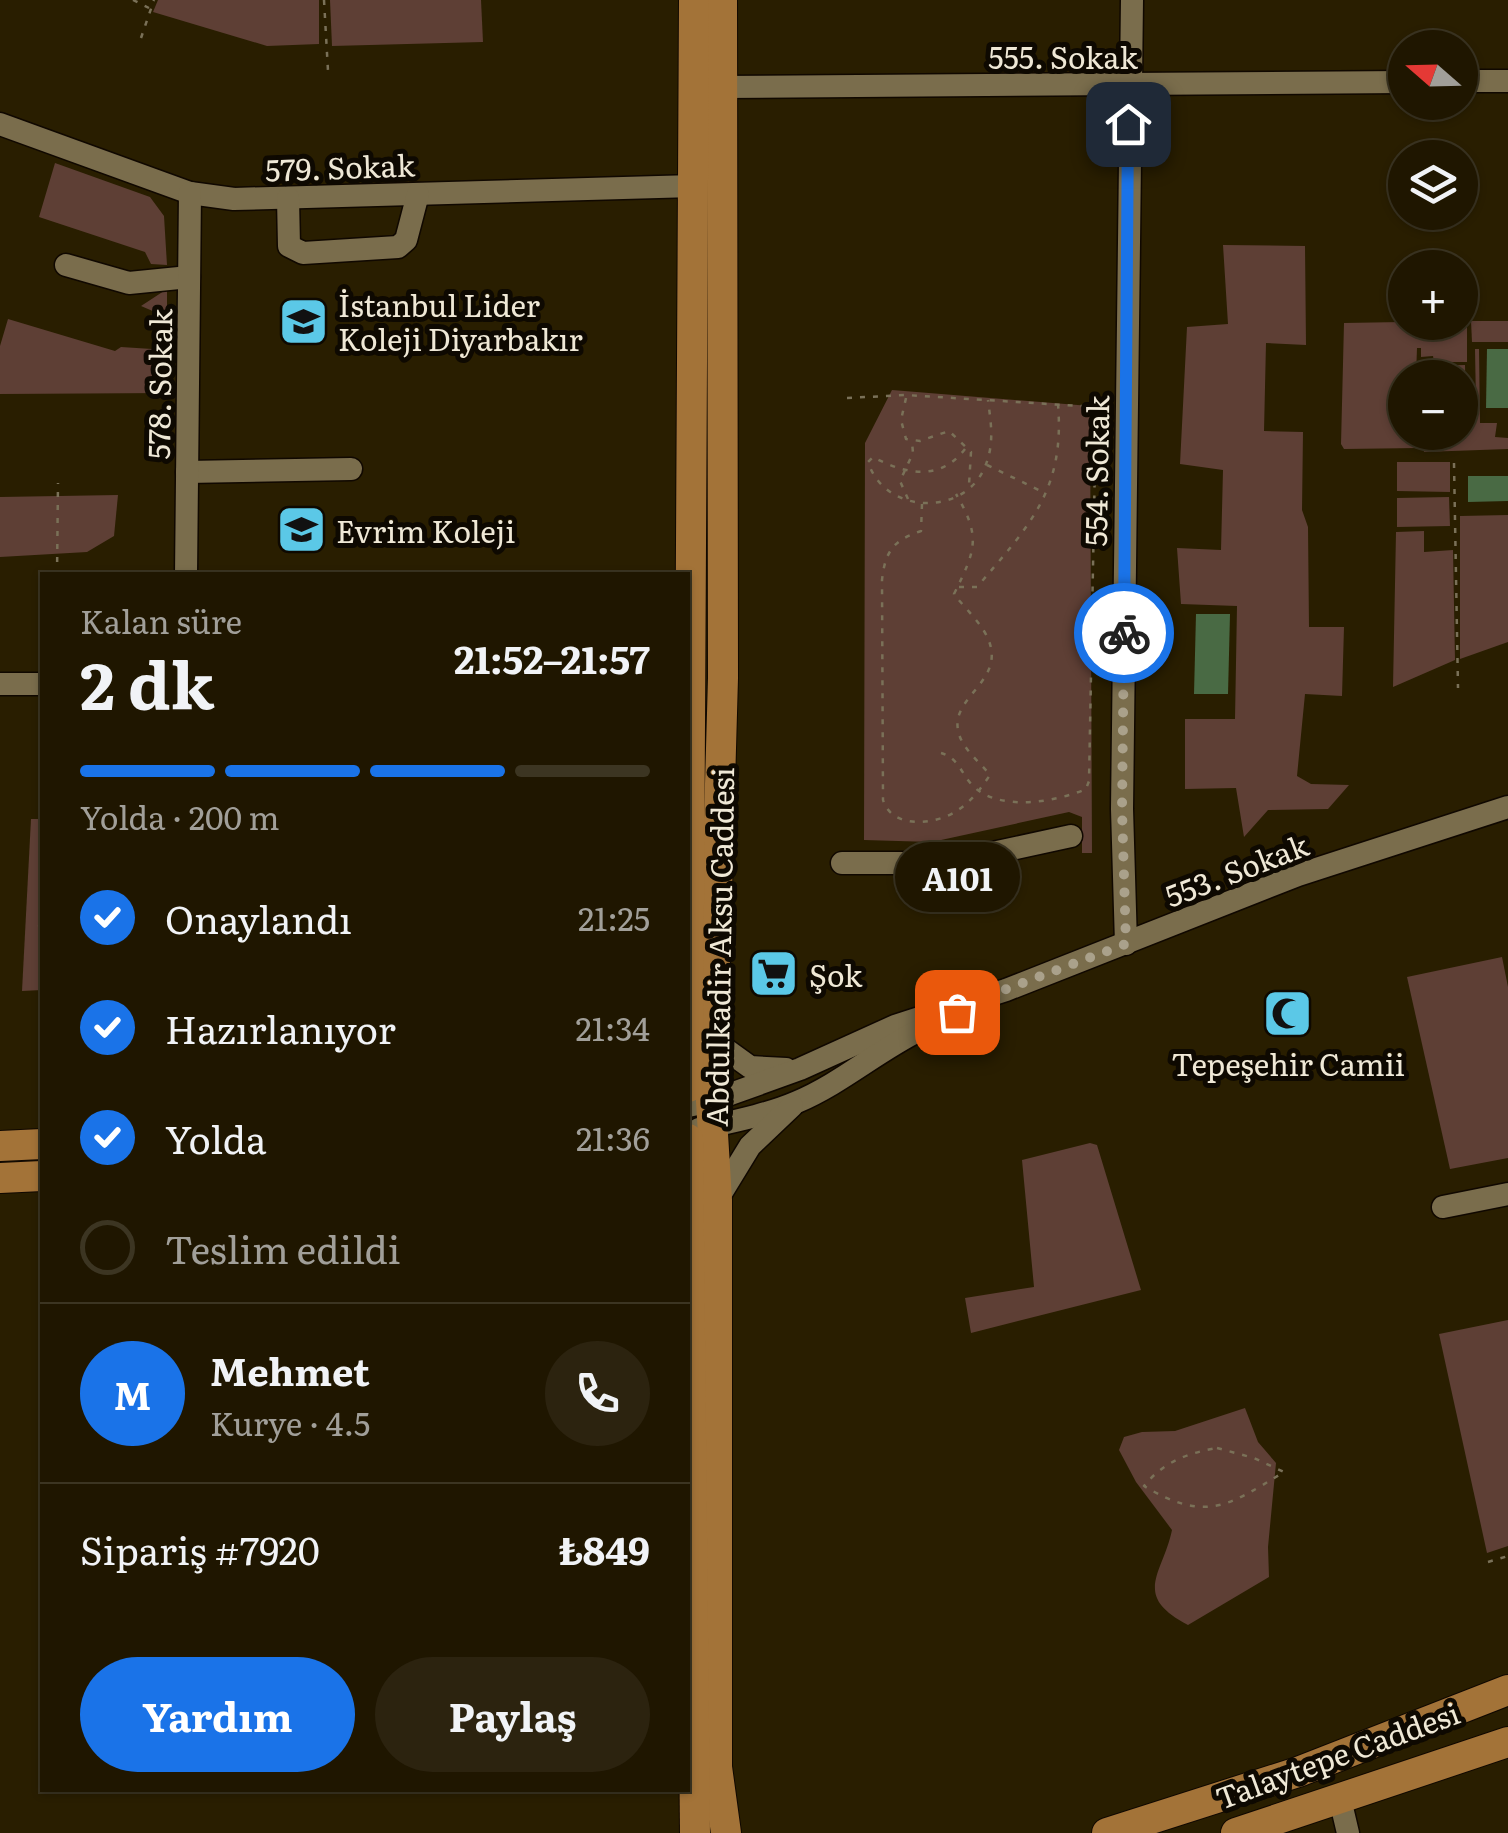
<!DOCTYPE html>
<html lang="tr">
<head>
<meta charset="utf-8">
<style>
	body { margin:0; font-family:Literata,serif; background:#2c230f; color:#f1f3f6; height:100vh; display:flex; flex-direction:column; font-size:38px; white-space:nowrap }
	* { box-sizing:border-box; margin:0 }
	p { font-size:32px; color:#a19f99 }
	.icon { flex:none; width:55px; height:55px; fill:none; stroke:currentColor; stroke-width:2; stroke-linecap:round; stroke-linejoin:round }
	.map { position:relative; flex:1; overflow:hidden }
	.drawer { position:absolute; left:40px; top:572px; width:650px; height:1220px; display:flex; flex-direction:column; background:#1f1600; border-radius:0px; box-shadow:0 2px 8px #0004,0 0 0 2px #3c3522 }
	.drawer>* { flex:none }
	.needle { width:65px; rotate:290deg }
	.tools { position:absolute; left:1388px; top:30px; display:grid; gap:20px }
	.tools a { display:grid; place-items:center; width:90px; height:90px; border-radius:50%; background:#1f1600; box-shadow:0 2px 8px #0004,0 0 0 2px #3c3522; font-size:50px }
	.pin { position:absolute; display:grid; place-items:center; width:85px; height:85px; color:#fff; margin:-42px; border-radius:20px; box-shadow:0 5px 15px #0006 }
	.courier { position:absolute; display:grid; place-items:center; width:100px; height:100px; margin:-50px; border:8px solid #1a73e8; border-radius:50%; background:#fff; color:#222; box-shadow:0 2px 12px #0007 }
	.bubble { position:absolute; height:70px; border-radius:35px; background:#1f1600; box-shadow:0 2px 8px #0004,0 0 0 2px #3c3522; font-size:32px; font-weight:700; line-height:70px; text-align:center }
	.overview em { font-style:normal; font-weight:700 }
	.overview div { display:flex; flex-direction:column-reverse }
	.overview { display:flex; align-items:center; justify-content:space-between; height:170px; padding:0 40px }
	h1 { font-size:65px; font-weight:700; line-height:75px }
	.bar { display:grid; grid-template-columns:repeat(4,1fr); gap:15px 10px; align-content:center; height:120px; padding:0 40px }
	.bar i { height:12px; border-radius:8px; background:#3c3522 }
	.bar .current { background:#1a73e8 }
	.bar p { grid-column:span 4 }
	.line { display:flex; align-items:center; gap:25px; padding:0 40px; border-top:2px solid #3c3522 }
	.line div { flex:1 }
	.round { display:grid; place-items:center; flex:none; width:105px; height:105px; border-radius:52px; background:#2c230f }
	ol { padding:0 40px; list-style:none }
	li { display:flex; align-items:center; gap:30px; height:110px }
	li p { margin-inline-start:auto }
	li .icon { padding:10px; border-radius:50%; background:#1a73e8; color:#fff; stroke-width:4 }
	li:last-child { color:#a19f99 }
	li i { width:55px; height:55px; border:5px solid #3c3522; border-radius:50% }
	.cta { display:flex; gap:20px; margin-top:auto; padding:20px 40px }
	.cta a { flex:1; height:115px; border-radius:60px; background:#1a73e8; color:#fff; font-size:40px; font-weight:700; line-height:115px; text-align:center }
	.cta a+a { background:#2c230f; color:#f1f3f6 }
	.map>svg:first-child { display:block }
	.green { fill:#5e3f35 }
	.water { fill:#496a44 }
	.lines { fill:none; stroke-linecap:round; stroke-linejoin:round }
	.minor-casing { stroke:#100800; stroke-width:25 }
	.major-casing { stroke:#100800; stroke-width:32 }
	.path { stroke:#7a7158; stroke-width:2.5; stroke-dasharray:5 8; stroke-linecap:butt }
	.minor { stroke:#7a6d4c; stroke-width:22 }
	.major { stroke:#a37338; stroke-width:30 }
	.done { stroke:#aaa18b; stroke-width:10; stroke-dasharray:0 18 }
	.route { stroke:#1a73e8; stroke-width:12 }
	.labels { text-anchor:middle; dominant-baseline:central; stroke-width:10; stroke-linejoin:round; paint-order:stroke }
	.street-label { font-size:30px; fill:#efe8d6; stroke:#0e0901 }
	.poi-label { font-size:30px; fill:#efe8d6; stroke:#0e0901; text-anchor:start }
</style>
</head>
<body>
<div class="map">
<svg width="1508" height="1833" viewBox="0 0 1508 1833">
	<rect width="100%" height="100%" fill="#291e00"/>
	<!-- green -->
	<g class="green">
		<polygon points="158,0 319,0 319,44 267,46 153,12"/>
		<polygon points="330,0 481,0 483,42 332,46"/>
		<polygon points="55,163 150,197 164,216 167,265 151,264 145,252 39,217"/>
		<polygon points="1223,245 1305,246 1306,345 1266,343 1264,431 1303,432 1302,510 1308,527 1309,627 1344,627 1342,696 1305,694 1297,776 1311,784 1349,785 1328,809 1268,810 1244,837 1236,788 1185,789 1185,719 1235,719 1237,606 1181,604 1177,548 1221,550 1223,470 1180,464 1187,327 1228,324"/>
		<polygon points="167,289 167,393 0,394 0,346 8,319 115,351 121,347 152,349 162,315 141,306"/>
		<polygon points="1460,321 1467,321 1467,362 1434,362 1433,356 1421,357 1421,348 1417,348 1416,377 1405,378 1405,432 1418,433 1418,448 1344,449 1341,444 1344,323"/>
		<polygon points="1471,321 1508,321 1508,342 1472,342"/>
		<polygon points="1475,349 1479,349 1480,423 1497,423 1495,437 1508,438 1508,449 1424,452 1424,433 1460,432 1460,378 1423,377 1423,366 1465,365 1466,405 1476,406"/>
		<polygon points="892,390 1090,406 1092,853 1082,853 1082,817 1069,812 932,842 864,840 865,443"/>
		<polygon points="1397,462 1450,462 1450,492 1397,491"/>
		<polygon points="118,495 114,536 87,552 0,557 0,497"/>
		<polygon points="1449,497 1450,526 1397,527 1397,498"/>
		<polygon points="1508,515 1508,642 1460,659 1460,516"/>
		<polygon points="1424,531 1424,552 1453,550 1455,660 1393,687 1396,532"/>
		<polygon points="31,819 42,819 42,990 22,991"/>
		<polygon points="1502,957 1508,987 1508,1158 1450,1169 1407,977"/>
		<polygon points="1090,1143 1097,1145 1141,1290 971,1333 965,1298 1034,1287 1022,1160"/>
		<polygon points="1508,1320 1508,1546 1487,1553 1439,1334"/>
		<path d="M1245 1408 1258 1442 1276 1463 1268 1547 1269 1577 1188 1625C1131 1595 1163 1574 1172 1530L1136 1482 1119 1450 1124 1437 1142 1432 1175 1431Z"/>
	</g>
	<!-- water -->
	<g class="water">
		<polygon points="1487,349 1508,349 1508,408 1486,408"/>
		<polygon points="1468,476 1508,476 1508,501 1468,502"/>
		<polygon points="1196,614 1230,614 1228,694 1194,694"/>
	</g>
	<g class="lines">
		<defs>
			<g id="minor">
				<polyline points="1460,81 1508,81"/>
				<polyline points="721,87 1405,82"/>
				<polyline points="0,124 190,193 234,199 694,186"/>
				<polyline points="288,198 289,246 303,253 398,247 406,240 418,194"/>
				<polyline points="66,265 129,283 189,277"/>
				<polyline points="187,472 351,469"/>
				<polyline points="186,575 190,193"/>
				<polyline points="0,684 42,684"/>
				<polyline points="842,863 946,863 1071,836"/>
				<polyline points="1126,944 1122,809 1132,0"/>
				<polyline points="714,1041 750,1067 786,1069"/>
				<polyline points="688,1106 711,1101 800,1069 895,1026 1006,990 1298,875 1508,807"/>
				<path d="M699 1129C730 1122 767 1115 797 1102 840 1084 876 1052 918 1031"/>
				<polyline points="717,1200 750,1146 792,1106"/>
				<polyline points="1443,1207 1508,1194"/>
				<polyline points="1340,1799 1348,1833"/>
			</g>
			<g id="major">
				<polyline points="722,0 723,678 711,1101 717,1200 717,1767 726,1833"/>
				<polyline points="688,1087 694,0"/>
				<polyline points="688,1139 695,1833"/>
				<polyline points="0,1146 42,1144"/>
				<polyline points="0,1178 42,1176"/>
				<polyline points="1107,1833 1298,1772 1508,1690"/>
				<polyline points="1236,1833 1508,1742"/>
			</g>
		</defs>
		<!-- minor casing -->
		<use href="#minor" class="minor-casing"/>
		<!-- major casing -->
		<use href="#major" class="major-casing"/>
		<!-- path -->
		<g class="path">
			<polyline points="133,0 149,8"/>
			<polyline points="324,0 328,71"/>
			<polyline points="141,38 154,0"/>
			<path d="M847 398 906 395 1096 407 1089 781 1086 789C1056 802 999 812 973 786 961 774 959 758 941 753"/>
			<polyline points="906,398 901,420 906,439 920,441 949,431 971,452 969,485"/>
			<path d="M965 449C939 483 903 473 873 457L868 462C885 515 963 516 984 469 995 445 991 424 988 400"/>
			<polyline points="1454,463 1458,688"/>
			<polyline points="987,465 1043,492"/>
			<polyline points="908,499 900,481 913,453 912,442"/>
			<path d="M922 504 921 531C893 540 885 552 882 580L883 800C892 830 937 825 958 810 972 801 981 788 990 775 979 761 961 748 958 730 951 694 1013 679 984 631 976 618 963 606 954 594 975 551 982 538 956 494"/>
			<polyline points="57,575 58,483"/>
			<path d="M959 587H977C1030 525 1065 490 1058 404"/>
			<polyline points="38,925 42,926"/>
			<path d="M1217 1448 1254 1458 1284 1472C1228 1506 1206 1523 1144 1486 1163 1462 1188 1453 1217 1448Z"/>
			<polyline points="1488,1562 1508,1556"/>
		</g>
		<!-- minor -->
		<use href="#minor" class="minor"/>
		<!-- major -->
		<use href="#major" class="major"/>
	</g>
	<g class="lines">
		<!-- done -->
		<polyline class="done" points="957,1012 988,996 1126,944 1122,809 1124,633"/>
		<!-- route -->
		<polyline class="route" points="1124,633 1128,124"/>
	</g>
	<!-- icons -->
	<defs>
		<symbol id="school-square" viewBox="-11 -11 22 22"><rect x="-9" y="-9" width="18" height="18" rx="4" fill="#5bc8e7" stroke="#0e0901"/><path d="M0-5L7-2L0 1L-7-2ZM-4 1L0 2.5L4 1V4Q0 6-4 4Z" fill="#111"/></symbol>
		<symbol id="supermarket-square" viewBox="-11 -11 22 22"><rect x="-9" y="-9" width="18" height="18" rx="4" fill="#5bc8e7" stroke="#0e0901"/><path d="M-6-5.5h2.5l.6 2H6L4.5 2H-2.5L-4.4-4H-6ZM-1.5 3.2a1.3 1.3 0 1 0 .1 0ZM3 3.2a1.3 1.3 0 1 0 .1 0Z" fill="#111"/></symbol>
		<symbol id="mosque-square" viewBox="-11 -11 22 22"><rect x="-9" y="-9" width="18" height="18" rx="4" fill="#5bc8e7" stroke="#0e0901"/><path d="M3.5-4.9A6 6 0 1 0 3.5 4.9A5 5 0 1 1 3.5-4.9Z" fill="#111"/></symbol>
	</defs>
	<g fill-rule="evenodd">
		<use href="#school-square" x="276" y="294" width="55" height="55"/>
		<use href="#school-square" x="274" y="502" width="55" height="55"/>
		<use href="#supermarket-square" x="746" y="946" width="55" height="55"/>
		<use href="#mosque-square" x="1260" y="986" width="55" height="55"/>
	</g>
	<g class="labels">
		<!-- street labels -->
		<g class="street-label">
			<text x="1063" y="56">555. Sokak</text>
			<text transform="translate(340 166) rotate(-2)">579. Sokak</text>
			<text transform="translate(158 384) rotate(-89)">578. Sokak</text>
			<text transform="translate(1095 471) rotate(-89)">554. Sokak</text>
			<text transform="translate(1236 869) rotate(-21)">553. Sokak</text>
			<text transform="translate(718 947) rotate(-89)">Abdulkadir Aksu Caddesi</text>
			<text transform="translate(1337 1754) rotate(-20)">Talaytepe Caddesi</text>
		</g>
		<!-- poi labels -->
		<g class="poi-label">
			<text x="338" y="304">İstanbul Lider<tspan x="338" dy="34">Koleji Diyarbakır</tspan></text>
			<text x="336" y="530">Evrim Koleji</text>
			<text x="809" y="974">Şok</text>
			<text x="1288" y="1063" text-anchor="middle">Tepeşehir Camii</text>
		</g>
	</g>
</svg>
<div class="tools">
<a><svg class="needle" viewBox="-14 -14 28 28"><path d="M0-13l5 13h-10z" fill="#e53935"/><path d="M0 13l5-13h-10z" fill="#a19f99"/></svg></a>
<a><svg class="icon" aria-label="layers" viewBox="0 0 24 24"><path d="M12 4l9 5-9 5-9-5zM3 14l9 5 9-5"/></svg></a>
<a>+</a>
<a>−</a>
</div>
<div class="pin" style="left:957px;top:1012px;background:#ea580c"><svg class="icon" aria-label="bag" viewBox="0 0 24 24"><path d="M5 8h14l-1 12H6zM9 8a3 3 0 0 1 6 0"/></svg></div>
<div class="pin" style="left:1128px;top:124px;background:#1f2937"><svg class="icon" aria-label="home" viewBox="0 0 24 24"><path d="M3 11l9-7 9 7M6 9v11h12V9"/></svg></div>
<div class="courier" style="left:1124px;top:633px"><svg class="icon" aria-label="bike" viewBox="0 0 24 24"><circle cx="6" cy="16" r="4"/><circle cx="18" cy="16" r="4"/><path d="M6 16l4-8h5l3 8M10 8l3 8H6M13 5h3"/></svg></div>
<div class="bubble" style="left:895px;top:842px;width:125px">A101</div>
<section class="drawer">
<div class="overview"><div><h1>2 dk</h1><p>Kalan süre</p></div><em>21:52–21:57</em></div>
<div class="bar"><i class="current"></i><i class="current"></i><i class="current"></i><i></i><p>Yolda · 200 m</p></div>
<ol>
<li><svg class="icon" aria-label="check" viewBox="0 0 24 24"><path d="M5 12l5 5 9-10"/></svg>Onaylandı<p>21:25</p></li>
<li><svg class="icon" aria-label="check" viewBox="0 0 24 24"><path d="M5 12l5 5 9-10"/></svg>Hazırlanıyor<p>21:34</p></li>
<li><svg class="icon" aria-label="check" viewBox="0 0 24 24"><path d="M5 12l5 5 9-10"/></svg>Yolda<p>21:36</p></li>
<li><i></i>Teslim edildi</li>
</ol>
<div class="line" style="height:180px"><b class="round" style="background:#1a73e8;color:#fff">M</b><div><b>Mehmet</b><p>Kurye · 4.5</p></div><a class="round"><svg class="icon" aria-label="phone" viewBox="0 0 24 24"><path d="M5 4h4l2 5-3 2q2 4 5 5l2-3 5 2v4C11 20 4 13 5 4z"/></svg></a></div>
<div class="line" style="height:130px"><div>Sipariş #7920</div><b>₺849</b></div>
<div class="cta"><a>Yardım</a><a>Paylaş</a></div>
</section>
</div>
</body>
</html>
